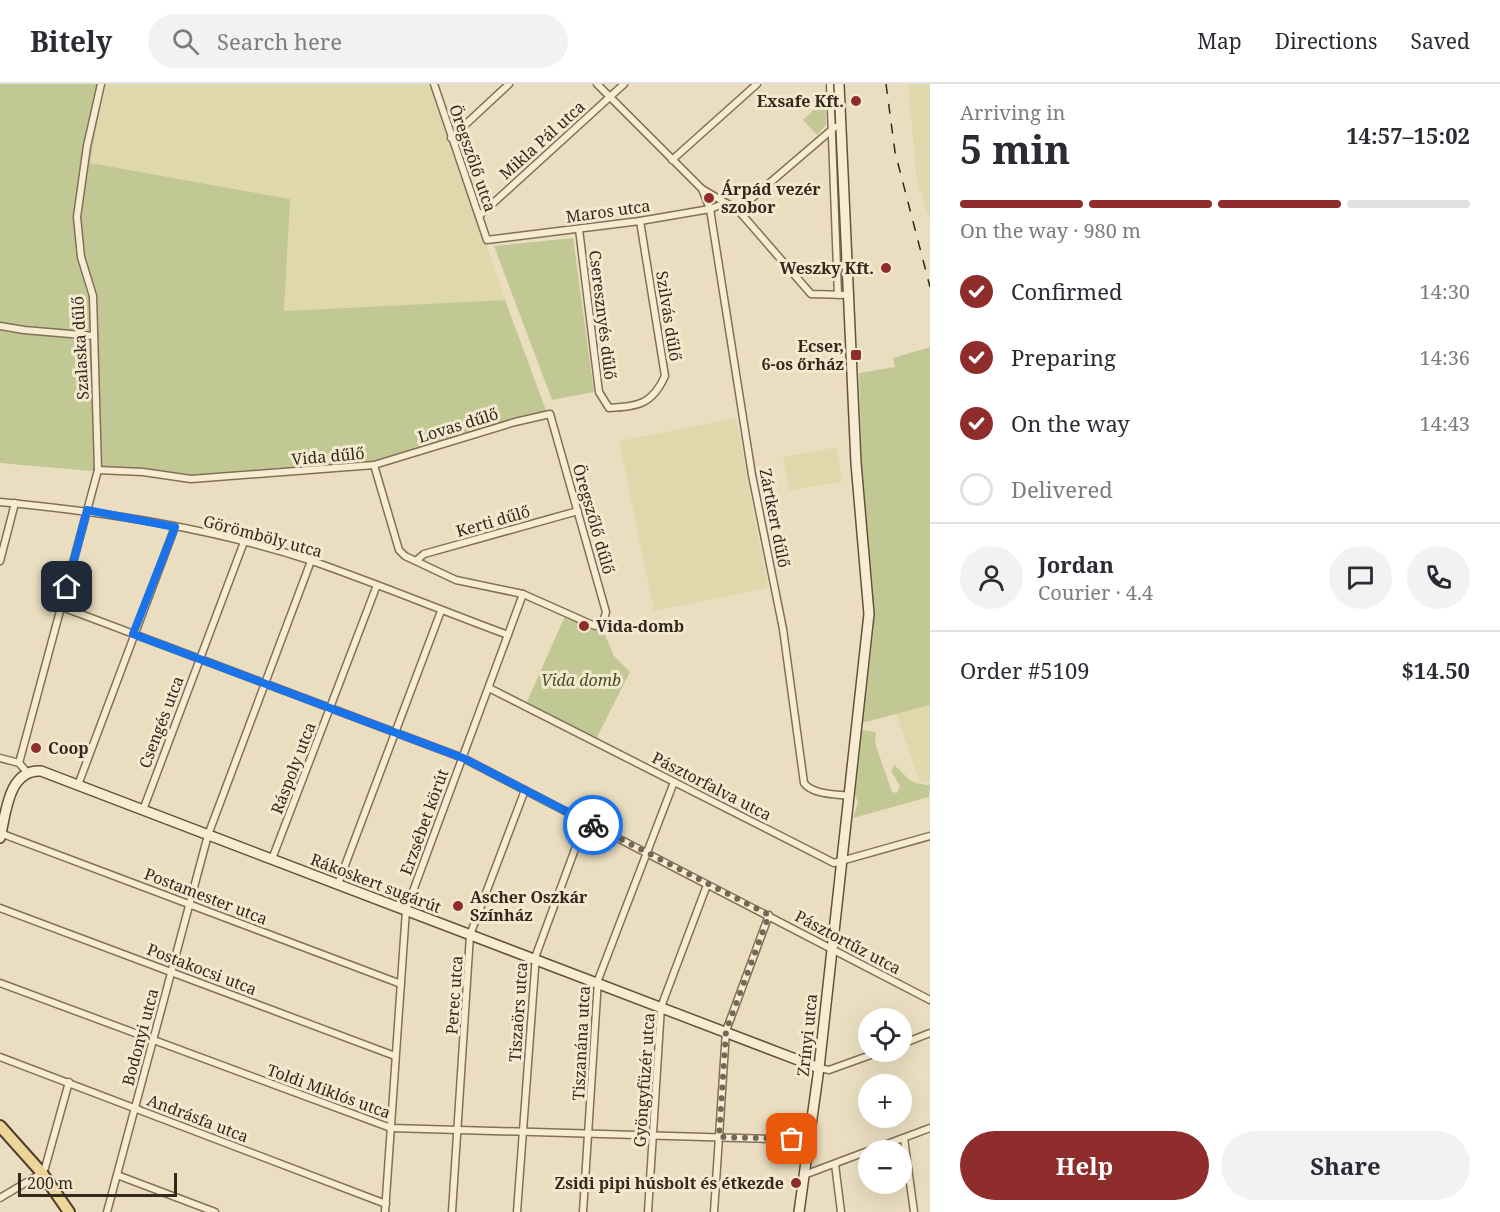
<!DOCTYPE html>
<html lang="en">
<head>
<meta charset="utf-8">
<style>
	body { margin:0; font-family:"Noto Serif",serif; background:#f2f2f3; color:#2b2b33; height:100vh; display:flex; flex-direction:column; font-size:22px; white-space:nowrap }
	* { box-sizing:border-box; margin:0 }
	p { font-size:20px; color:#7c7c81 }
	.icon { flex:none; width:33px; height:33px; fill:none; stroke:currentColor; stroke-width:2; stroke-linecap:round; stroke-linejoin:round }
	.map { position:relative; flex:1; overflow:hidden }
	.side { display:flex; flex-direction:column; background:#fff; width:570px }
	.side>* { flex:none }
	.tools { position:absolute; left:858px; top:924px; display:grid; gap:12px }
	.tools a { display:grid; place-items:center; width:54px; height:54px; border-radius:50%; background:#fff; box-shadow:0 6px 24px #0002; font-size:30px }
	.scale { position:absolute; left:18px; bottom:15px; width:159px; box-sizing:border-box; padding-left:6px; border:3px solid #33281c; border-top:0; font-size:16px; line-height:21px; white-space:nowrap; color:#33281c; -webkit-text-stroke:4px #f3e9cf; paint-order:stroke }
	.pin { position:absolute; display:grid; place-items:center; width:51px; height:51px; color:#fff; margin:-26px; border-radius:12px; box-shadow:0 3px 9px #0006 }
	.courier { position:absolute; display:grid; place-items:center; width:60px; height:60px; margin:-30px; border:4px solid #1a73e8; border-radius:50%; background:#fff; color:#222; box-shadow:0 2px 8px #0007 }
	.overview em { font-style:normal; font-weight:700 }
	.overview div { display:flex; flex-direction:column-reverse }
	.overview { display:flex; align-items:center; justify-content:space-between; height:102px; padding:0 30px }
	h1 { font-size:39px; font-weight:700; line-height:45px }
	.bar { display:grid; grid-template-columns:repeat(4,1fr); gap:9px 6px; align-content:center; height:72px; padding:0 30px }
	.bar i { height:8px; border-radius:4px; background:#e1e1e2 }
	.bar .current { background:#8f2c2c }
	.bar p { grid-column:span 4 }
	.line { display:flex; align-items:center; gap:15px; padding:0 30px; border-top:2px solid #e1e1e2 }
	.line div { flex:1 }
	.round { display:grid; place-items:center; flex:none; width:63px; height:63px; border-radius:32px; background:#f2f2f3 }
	ol { padding:0 30px; list-style:none }
	li { display:flex; align-items:center; gap:18px; height:66px }
	li p { margin-inline-start:auto }
	li .icon { padding:6px; border-radius:50%; background:#8f2c2c; color:#fff; stroke-width:4 }
	li:last-child { color:#7c7c81 }
	li i { width:33px; height:33px; border:3px solid #e1e1e2; border-radius:50% }
	.button { display:flex; gap:12px; margin-top:auto; padding:12px 30px }
	.button a { flex:1; height:69px; border-radius:36px; background:#8f2c2c; color:#fff; font-size:24px; font-weight:700; line-height:69px; text-align:center }
	.button a+a { background:#f2f2f3; color:#2b2b33 }
	header { display:flex; align-items:center; gap:36px; box-sizing:border-box; height:84px; padding:0 30px; background:#fff; border-bottom:2px solid #e1e1e2 }
	header strong { font-size:28px }
	nav { display:flex; gap:33px; margin-inline-start:auto; font-size:21px }
	.search { width:420px; height:54px; background:#f2f2f3; display:flex; align-items:center; gap:15px; box-sizing:border-box; padding:0 21px; border-radius:33px; color:#7c7c81; font-size:22px }
	main { display:flex; flex:1; min-height:0 }
	.map>svg:first-child { display:block }
	.farmland { fill:#e0d8ad }
	.green { fill:#c2c894 }
	.lines { fill:none; stroke-linecap:round; stroke-linejoin:round }
	.street-casing { stroke:#836f59; stroke-width:9 }
	.secondary-casing { stroke:#64513c; stroke-width:12 }
	.primary-casing { stroke:#503e2d; stroke-width:14 }
	.street { stroke:#f7ecd2; stroke-width:6 }
	.secondary { stroke:#f7ecd2; stroke-width:9 }
	.primary { stroke:#edd498; stroke-width:10 }
	.rail { stroke:#33281c; stroke-width:1.5; stroke-dasharray:10 10; stroke-linecap:butt }
	.done { stroke:#736855; stroke-width:6; stroke-dasharray:0 10.8 }
	.route { stroke:#1a73e8; stroke-width:8 }
	.poi-dot { fill:#8f2c2c; stroke:#f3e9cf; stroke-width:2 }
	.labels { text-anchor:middle; dominant-baseline:central; stroke-width:6; stroke-linejoin:round; paint-order:stroke }
	.poi-label { font-size:16px; font-weight:bold; fill:#33281c; stroke:#f3e9cf; text-anchor:end }
	.street-label { font-size:16px; fill:#33281c; stroke:#f3e9cf }
	.park-label { font-size:16px; font-style:italic; fill:#434f24; stroke:#f3e9cf }
</style>
</head>
<body>
<header>
<strong>Bitely</strong>
<div class="search"><svg class="icon" aria-label="search" viewBox="0 0 24 24"><circle cx="10" cy="10" r="6"/><path d="M15 15l6 6"/></svg>Search here</div>
<nav><a>Map</a><a>Directions</a><a>Saved</a></nav>
</header>
<main>
<div class="map">
<svg width="930" height="1128" viewBox="0 0 930 1128">
	<rect width="100%" height="100%" fill="#ebdec0"/>
	<!-- farmland -->
	<g class="farmland">
		<polygon points="104,0 433,0 505,216 283,227 90,79"/>
		<polygon points="908,0 930,0 930,137 917,97"/>
		<polygon points="736,334 768,504 654,527 619,357"/>
		<polygon points="837,363 842,398 789,406 783,373"/>
		<polygon points="930,621 930,697 920,699 896,630"/>
	</g>
	<!-- green -->
	<g class="green">
		<polygon points="0,0 104,0 90,79 290,115 284,227 505,216 547,329 378,378 272,391 190,392 103,383 102,388 0,379"/>
		<polygon points="825,15 826,41 817,51 803,36"/>
		<polygon points="573,154 594,308 552,316 494,162"/>
		<polygon points="930,263 930,621 862,639 874,544 873,505 863,411 859,289 895,283 893,274"/>
		<polygon points="565,532 604,549 614,572 630,588 596,655 526,620"/>
		<path d="M862 646 876 648 875 659 892 708 897 709 900 702 891 687 894 681C909 693 907 700 930 701L929 713 853 734 858 718 855 711Z"/>
	</g>
	<g class="lines">
		<defs>
			<g id="street">
				<polyline points="434,0 487,156 640,137 710,125 726,119"/>
				<polyline points="597,0 702,105 738,126 811,210 849,211"/>
				<polyline points="830,0 838,211"/>
				<polyline points="451,54 509,0"/>
				<polyline points="672,76 757,0"/>
				<path d="M702 105 710 125 752 391 783 545 804 699C813 711 836 710 850 712"/>
				<polyline points="738,126 835,43"/>
				<polyline points="479,132 624,0"/>
				<path d="M579 145 599 308 609 324C638 322 652 321 665 292L640 137"/>
				<polyline points="0,242 24,246 94,252"/>
				<polyline points="98,386 143,388 191,395 374,381 515,338 550,330 606,528 603,538 595,542 523,510 456,496 405,472 399,466 374,381"/>
				<path d="M0 418C105 428 212 444 312 477 378 500 443 527 508 551"/>
				<polyline points="417,476 424,470 578,427"/>
				<polyline points="0,477 15,419"/>
				<polyline points="62,523 463,674 930,916"/>
				<polyline points="489,604 834,779 930,752"/>
				<polyline points="0,674 19,679 27,688"/>
				<polyline points="19,679 98,386 93,212 81,173 77,133 87,62 101,0"/>
				<polyline points="78,701 175,443"/>
				<polyline points="143,726 244,458"/>
				<polyline points="0,749 401,900"/>
				<polyline points="272,775 377,501"/>
				<polyline points="338,800 441,527"/>
				<polyline points="0,824 395,972"/>
				<polyline points="0,899 391,1044 809,1056"/>
				<polyline points="902,960 930,949"/>
				<polyline points="0,973 386,1120"/>
				<polyline points="819,984 829,986 879,968"/>
				<polyline points="904,1054 914,1128"/>
				<polyline points="871,1066 930,1044"/>
				<polyline points="835,1080 841,1128"/>
				<polyline points="117,1091 215,1128"/>
				<polyline points="804,1091 868,1067"/>
				<polyline points="0,1114 42,1089 45,1084 69,998"/>
				<polyline points="107,1128 208,751 311,477"/>
				<polyline points="385,1128 406,826 523,510"/>
				<polyline points="452,1128 470,851 525,706"/>
				<polyline points="517,1128 536,871 585,738"/>
				<polyline points="583,1128 598,896 674,698"/>
				<polyline points="648,1128 661,923 707,801"/>
				<polyline points="714,1128 726,947 769,831"/>
			</g>
			<g id="secondary">
				<path d="M0 754C6 730 8 685 41 687L819 984"/>
				<polyline points="799,1128 819,984 869,530 856,379 839,0"/>
			</g>
			<polyline id="primary" points="0,1042 42,1089 69,1128"/>
		</defs>
		<!-- street casing -->
		<use href="#street" class="street-casing"/>
		<!-- secondary casing -->
		<use href="#secondary" class="secondary-casing"/>
		<!-- primary casing -->
		<use href="#primary" class="primary-casing"/>
		<!-- street -->
		<use href="#street" class="street"/>
		<!-- secondary -->
		<use href="#secondary" class="secondary"/>
		<!-- primary -->
		<use href="#primary" class="primary"/>
		<!-- rail -->
		<polyline class="rail" points="886,0 895,68 930,203"/>
	</g>
	<g class="lines">
		<!-- done -->
		<polyline class="done" points="593,741 769,831 726,947 719,1053 792,1055"/>
		<!-- route -->
		<polyline class="route" points="67,503 87,426 175,443 133,550 463,674 593,741"/>
	</g>
	<!-- markers -->
	<g class="poi-dot">
		<circle cx="856" cy="17" r="6"/>
		<circle cx="709" cy="114" r="6"/>
		<circle cx="886" cy="184" r="6"/>
		<rect x="850" y="265" width="12" height="12" rx="3"/>
		<circle cx="584" cy="542" r="6"/>
		<circle cx="36" cy="664" r="6"/>
		<circle cx="458" cy="822" r="6"/>
		<circle cx="796" cy="1099" r="6"/>
	</g>
	<g class="labels">
		<!-- poi labels -->
		<g class="poi-label">
			<text x="844" y="17">Exsafe Kft.</text>
			<text x="721" y="105" text-anchor="start">Árpád vezér<tspan x="721" dy="18">szobor</tspan></text>
			<text x="874" y="184">Weszky Kft.</text>
			<text x="844" y="262">Ecser,<tspan x="844" dy="18">6-os őrház</tspan></text>
			<text x="596" y="542" text-anchor="start">Vida-domb</text>
			<text x="48" y="664" text-anchor="start">Coop</text>
			<text x="470" y="813" text-anchor="start">Ascher Oszkár<tspan x="470" dy="18">Színház</tspan></text>
			<text x="784" y="1099">Zsidi pipi húsbolt és étkezde</text>
		</g>
		<!-- street labels -->
		<g class="street-label">
			<text transform="translate(542 56) rotate(-42)">Mikla Pál utca</text>
			<text transform="translate(473 74) rotate(71)">Öregszőlő utca</text>
			<text transform="translate(608 127) rotate(-8)">Maros utca</text>
			<text transform="translate(603 231) rotate(83)">Cseresznyés dűlő</text>
			<text transform="translate(669 232) rotate(81)">Szilvás dűlő</text>
			<text transform="translate(80 264) rotate(-93)">Szalaska dűlő</text>
			<text transform="translate(458 341) rotate(-17)">Lovas dűlő</text>
			<text transform="translate(328 372) rotate(-5)">Vida dűlő</text>
			<text transform="translate(775 434) rotate(79)">Zártkert dűlő</text>
			<text transform="translate(594 435) rotate(74)">Öregszőlő dűlő</text>
			<text transform="translate(493 437) rotate(-16)">Kerti dűlő</text>
			<text transform="translate(263 452) rotate(15)">Görömböly utca</text>
			<text transform="translate(161 638) rotate(-69)">Csengés utca</text>
			<text transform="translate(293 684) rotate(-69)">Ráspoly utca</text>
			<text transform="translate(712 702) rotate(27)">Pásztorfalva utca</text>
			<text transform="translate(424 738) rotate(-70)">Erzsébet körút</text>
			<text transform="translate(376 799) rotate(21)">Rákoskert sugárút</text>
			<text transform="translate(206 812) rotate(21)">Postamester utca</text>
			<text transform="translate(848 858) rotate(28)">Pásztortűz utca</text>
			<text transform="translate(202 885) rotate(21)">Postakocsi utca</text>
			<text transform="translate(454 911) rotate(-86)">Perec utca</text>
			<text transform="translate(518 928) rotate(-86)">Tiszaörs utca</text>
			<text transform="translate(807 951) rotate(-84)">Zrínyi utca</text>
			<text transform="translate(140 953) rotate(-75)">Bodonyi utca</text>
			<text transform="translate(581 959) rotate(-87)">Tiszanána utca</text>
			<text transform="translate(644 996) rotate(-86)">Gyöngyfüzér utca</text>
			<text transform="translate(329 1007) rotate(20)">Toldi Miklós utca</text>
			<text transform="translate(198 1034) rotate(21)">Andrásfa utca</text>
		</g>
		<!-- park labels -->
		<g class="park-label">
			<text x="581" y="596">Vida domb</text>
		</g>
	</g>
</svg>
<div class="tools">
<a><svg class="icon" aria-label="locate" viewBox="0 0 24 24"><circle cx="12" cy="12" r="6"/><path d="M12 2v4M12 18v4M2 12h4M18 12h4"/></svg></a>
<a>+</a>
<a>−</a>
</div>
<div class="scale">200 m</div>
<div class="pin" style="left:792px;top:1055px;background:#ea580c"><svg class="icon" aria-label="bag" viewBox="0 0 24 24"><path d="M5 8h14l-1 12H6zM9 8a3 3 0 0 1 6 0"/></svg></div>
<div class="pin" style="left:67px;top:503px;background:#1f2937"><svg class="icon" aria-label="home" viewBox="0 0 24 24"><path d="M3 11l9-7 9 7M6 9v11h12V9"/></svg></div>
<div class="courier" style="left:593px;top:741px"><svg class="icon" aria-label="bike" viewBox="0 0 24 24"><circle cx="6" cy="16" r="4"/><circle cx="18" cy="16" r="4"/><path d="M6 16l4-8h5l3 8M10 8l3 8H6M13 5h3"/></svg></div>
</div>
<section class="side">
<div class="overview"><div><h1>5 min</h1><p>Arriving in</p></div><em>14:57–15:02</em></div>
<div class="bar"><i class="current"></i><i class="current"></i><i class="current"></i><i></i><p>On the way · 980 m</p></div>
<ol>
<li><svg class="icon" aria-label="check" viewBox="0 0 24 24"><path d="M5 12l5 5 9-10"/></svg>Confirmed<p>14:30</p></li>
<li><svg class="icon" aria-label="check" viewBox="0 0 24 24"><path d="M5 12l5 5 9-10"/></svg>Preparing<p>14:36</p></li>
<li><svg class="icon" aria-label="check" viewBox="0 0 24 24"><path d="M5 12l5 5 9-10"/></svg>On the way<p>14:43</p></li>
<li><i></i>Delivered</li>
</ol>
<div class="line" style="height:108px"><a class="round"><svg class="icon" aria-label="person" viewBox="0 0 24 24"><circle cx="12" cy="8" r="4"/><path d="M4 21q1-7 8-7t8 7"/></svg></a><div><b>Jordan</b><p>Courier · 4.4</p></div><a class="round"><svg class="icon" aria-label="chat" viewBox="0 0 24 24"><path d="M4 5h16v11H9l-5 4z"/></svg></a><a class="round"><svg class="icon" aria-label="phone" viewBox="0 0 24 24"><path d="M5 4h4l2 5-3 2q2 4 5 5l2-3 5 2v4C11 20 4 13 5 4z"/></svg></a></div>
<div class="line" style="height:78px"><div>Order #5109</div><b>$14.50</b></div>
<div class="button"><a>Help</a><a>Share</a></div>
</section>
</main>
</body>
</html>
